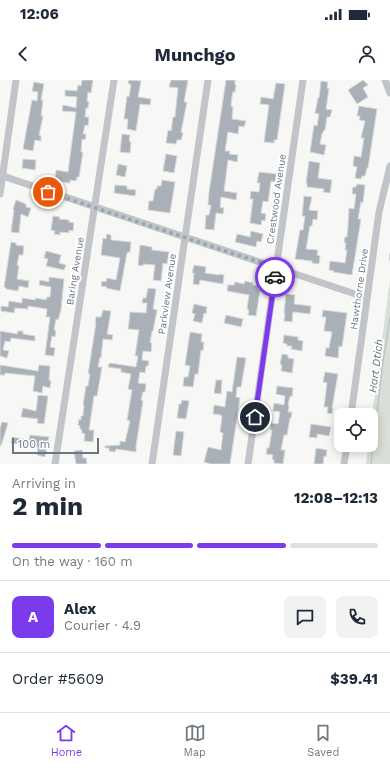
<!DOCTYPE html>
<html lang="en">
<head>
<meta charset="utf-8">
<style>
	body { margin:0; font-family:"Work Sans",sans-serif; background:#f2f2f3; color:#1f2937; height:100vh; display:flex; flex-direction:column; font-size:15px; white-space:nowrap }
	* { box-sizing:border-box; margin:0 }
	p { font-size:13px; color:#747a83 }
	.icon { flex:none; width:22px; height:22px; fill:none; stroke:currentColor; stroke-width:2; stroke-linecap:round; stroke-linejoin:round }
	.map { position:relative; height:384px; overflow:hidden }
	.panel { display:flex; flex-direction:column; background:#fff; flex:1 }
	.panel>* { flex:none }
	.fabs { position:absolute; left:334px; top:328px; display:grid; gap:8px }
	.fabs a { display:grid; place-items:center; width:44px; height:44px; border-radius:8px; background:#fff; box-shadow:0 2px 10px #0003; font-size:20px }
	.scale { position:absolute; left:12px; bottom:10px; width:87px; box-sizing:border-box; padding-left:4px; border:2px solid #687685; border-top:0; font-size:11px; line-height:14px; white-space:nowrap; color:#687685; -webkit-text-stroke:3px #fff; paint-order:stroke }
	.pin { position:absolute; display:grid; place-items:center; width:34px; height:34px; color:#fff; margin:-17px; border:2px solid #fff; border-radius:50%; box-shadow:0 1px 4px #0007 }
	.courier { position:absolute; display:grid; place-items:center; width:40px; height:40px; margin:-20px; border:3px solid #7c3aed; border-radius:50%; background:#fff; color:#222; box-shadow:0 1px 5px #0007 }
	.summary em { font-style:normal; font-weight:700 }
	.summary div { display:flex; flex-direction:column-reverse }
	.summary { display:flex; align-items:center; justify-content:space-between; height:68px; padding:0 12px }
	h1 { font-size:26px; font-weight:700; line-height:30px }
	.bar { display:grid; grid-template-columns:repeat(4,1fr); gap:6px 4px; align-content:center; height:48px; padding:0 12px }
	.bar i { height:5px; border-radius:3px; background:#e0e1e3 }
	.bar .active { background:#7c3aed }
	.bar p { grid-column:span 4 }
	.line { display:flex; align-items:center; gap:10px; padding:0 12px; border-top:1px solid #e0e1e3 }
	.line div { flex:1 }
	.round { display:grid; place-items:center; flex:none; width:42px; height:42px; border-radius:8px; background:#f2f2f3 }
	.status { display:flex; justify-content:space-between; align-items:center; height:28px; padding:0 20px; background:#fff; direction:ltr }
	.status svg { height:11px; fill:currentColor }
	header { display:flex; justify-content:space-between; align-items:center; height:52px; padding:0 12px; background:#fff; font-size:18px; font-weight:700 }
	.tabs { display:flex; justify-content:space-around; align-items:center; height:56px; border-top:1px solid #e0e1e3; background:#fff; font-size:11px; color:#747a83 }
	.tabs a { display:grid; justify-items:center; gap:2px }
	.tabs .active { color:#7c3aed }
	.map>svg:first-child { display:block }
	.green { fill:#d9ded6 }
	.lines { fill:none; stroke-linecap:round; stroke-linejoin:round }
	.stream { stroke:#bbc5ca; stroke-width:1.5 }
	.building { fill:#aab0b7; stroke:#d9d9d7 }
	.minor { stroke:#c1c4c8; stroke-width:7 }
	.done { stroke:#9aa4ac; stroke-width:4; stroke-dasharray:0 7.2 }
	.route { stroke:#7c3aed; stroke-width:5 }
	.labels { text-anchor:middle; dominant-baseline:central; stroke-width:4; stroke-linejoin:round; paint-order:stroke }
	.street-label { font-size:10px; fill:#687685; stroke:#fff }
	.water-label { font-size:11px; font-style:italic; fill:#637781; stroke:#fff }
</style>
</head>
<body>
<div class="status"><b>12:06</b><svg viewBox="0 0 49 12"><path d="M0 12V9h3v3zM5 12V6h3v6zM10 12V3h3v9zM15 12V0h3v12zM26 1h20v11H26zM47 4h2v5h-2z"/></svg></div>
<header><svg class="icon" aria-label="back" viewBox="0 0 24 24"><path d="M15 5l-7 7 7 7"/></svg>Munchgo<svg class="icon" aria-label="person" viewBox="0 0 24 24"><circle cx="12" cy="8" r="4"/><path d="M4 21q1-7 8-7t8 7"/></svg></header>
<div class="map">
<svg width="390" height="384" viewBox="0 0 390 384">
	<rect width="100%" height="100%" fill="#f7f8f5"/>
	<!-- green -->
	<polygon class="green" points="390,200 390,384 366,384 368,365 371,365 371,343"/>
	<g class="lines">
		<!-- stream -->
		<g class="stream">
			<polyline points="390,174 390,180"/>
			<polyline points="371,384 382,289 390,237"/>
		</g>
	</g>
	<!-- building -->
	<g class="building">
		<polygon points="82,0 93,0 91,13 88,12 87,21 89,22 88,28 86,28 85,37 89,37 88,46 85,45 83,54 86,54 85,60 82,59 81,72 83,72 79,97 77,97 76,101 70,100 70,103 55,101 56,90 68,92 76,32 62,31 63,25 76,28 77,17 65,16 65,10 77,11 78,5 81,6"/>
		<polygon points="129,0 141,1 138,17 151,19 150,25 140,24 136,51 127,49 128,39 124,39 127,16 129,17 131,4 128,4"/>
		<polygon points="171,0 188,0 184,22 187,22 181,52 183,53 181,60 177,60 176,64 166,63 168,50 171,51 173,37 175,37 178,8 169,7"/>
		<polygon points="226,0 235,0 235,5 236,5 235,12 233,12 232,17 231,26 233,27 232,39 246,41 244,47 239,46 238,54 228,52 225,71 230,71 229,74 238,75 237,82 228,80 224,111 237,113 236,120 221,117 220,127 224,128 223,134 216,133 214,150 205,149 206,135 209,135 211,125 208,125 209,112"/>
		<polygon points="363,0 368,5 363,8 368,17 357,24 348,10"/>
		<polygon points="321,1 328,2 327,8 329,9 326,29 332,30 330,37 327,37 325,50 324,50 323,53 322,53 320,64 326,65 324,75 310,72 314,45 317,46 319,34 315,33 318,18 319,18"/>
		<polygon points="34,2 44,4 41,20 43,20 41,36 43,36 39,55 41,56 41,61 35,60 33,71 23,69 32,20 37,21 38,12 32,11"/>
		<polygon points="276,3 285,4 277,60 274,60 274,63 264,62 269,25 260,24 261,17 273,19"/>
		<polygon points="359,26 377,29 368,88 367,88 365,96 362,96 361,99 355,98 357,87 353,86 354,76 361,77 364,58 361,58 365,41 359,40 360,36 357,36"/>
		<polygon points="122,54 130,55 129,61 131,62 130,73 120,72"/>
		<polygon points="166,74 177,76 174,93 163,91"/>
		<polygon points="23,79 36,80 35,90 22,88"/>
		<polygon points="309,81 320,83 318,98 332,100 330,113 323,112 324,109 307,107 307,103 306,103"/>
		<polygon points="118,84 127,86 125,97 116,95"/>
		<polygon points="259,92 277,94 276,102 271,101 268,122 263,121 261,133 266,134 265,141 262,140 261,145 250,143 253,119 250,119 251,111 259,112 260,103 257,103"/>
		<polygon points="162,100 175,102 170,133 148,130 149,121 153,121 155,109 157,109 157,106 161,106"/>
		<polygon points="357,104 365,105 363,123 361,122 358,139 361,139 352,195 333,192 334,191 329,190 330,181 345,183 347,170 345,170 346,163 344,163 345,157 347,157 348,146 349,128 354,129 356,114 352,114 353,107 356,107"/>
		<polygon points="115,105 127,106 127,109 136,110 135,116 114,113"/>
		<polygon points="304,116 312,117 309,130 318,131 317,140 313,139 312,146 310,146 306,169 318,170 317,175 320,176 319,184 312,183 312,181 295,179 300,150 303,150 305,136 302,136"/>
		<polygon points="16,120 26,124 26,127 31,128 28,137 21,134 19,153 11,152 14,130 13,129"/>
		<polygon points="53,136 60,137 59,139 69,140 69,142 74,143 73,151 69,150 69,153 60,152 60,155 54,154 55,151 51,150"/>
		<polygon points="251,151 263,154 261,162 257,161 256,167 235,162 237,154 250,157"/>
		<polygon points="107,154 111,155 111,160 131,162 130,172 127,173 120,211 106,208 107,207 101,206 102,201 106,202 107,198 116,200 120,178 101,175 103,158 106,159"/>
		<polygon points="11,162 16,163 16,165 24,166 23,175 19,175 17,185 19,186 17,199 29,201 28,208 19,206 18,211 6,209 6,208 4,207"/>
		<polygon points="140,165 152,167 152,170 169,172 167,184 163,183 161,201 153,200 155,185 143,184 143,186 138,185"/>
		<polygon points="46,171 61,175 59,183 66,185 64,190 46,186 48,179 44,178"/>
		<polygon points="194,185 206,187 205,193 219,195 220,194 224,195 223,204 200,200 199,205 193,204 194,193 192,193"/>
		<polygon points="49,197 64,199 61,230 58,240 56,239 54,250 56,251 55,257 52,256 50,267 55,268 54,276 45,275 50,237 46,237 47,229 28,226 28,229 15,228 14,233 1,231 1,226 8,227 9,221 22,223 22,218 35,220 36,218 46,220 47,217 50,217 51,207 39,205 40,200 49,202"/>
		<polygon points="245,201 253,203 253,205 259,206 258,209 260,210 256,236 248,235 249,230 247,229 249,215 227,211 228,205 234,205 235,202 244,204"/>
		<polygon points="148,208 156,209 153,229 157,230 153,251 152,251 150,263 152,263 151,272 143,271 142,280 149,281 148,286 146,286 145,293 140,292 138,303 146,304 145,312 143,312 141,320 143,321 136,366 136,372 116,369 115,372 109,371 109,368 105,368 105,366 120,365 120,361 125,362 130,341 127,340 132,310 128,309 131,294 121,292 121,289 108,287 109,284 110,283 136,287 138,276 135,276 139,250 128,249 129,242 130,232 146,233 147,223 142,223 143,218 146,218"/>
		<polygon points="286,214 295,215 294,224 311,226 310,234 293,232 292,242 284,241 285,233 284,233"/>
		<polygon points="194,224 207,227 206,234 204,233 202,243 193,241 195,234 192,233"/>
		<polygon points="103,230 111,231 107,254 113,255 112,260 103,259 101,278 100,277 98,287 102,287 101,293 97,316 94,316 89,350 94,350 93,362 84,361 85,354 82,353 82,350 80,349 80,346 78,345 79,339 81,340 81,336 83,336 84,325 83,325 86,306 88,306 90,294 88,294 96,243 95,243 96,237 101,237"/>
		<polygon points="323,230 347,233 342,267 339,266 338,278 325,276 326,268 329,268 332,252 324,251 326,237 322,237"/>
		<polygon points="226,235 243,239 241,247 224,243"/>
		<polygon points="0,251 17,254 18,251 23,251 23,254 35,256 35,261 11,258 10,262 5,261 3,270 9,271 7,278 0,276"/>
		<polygon points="190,252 202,254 201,262 204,262 203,271 201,270 198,294 195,294 193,307 183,306 184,297 188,297 190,286 185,285"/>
		<polygon points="284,255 298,257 298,260 303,261 302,271 291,269 292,266 287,266 287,264 283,263"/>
		<polygon points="282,274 288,275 288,278 294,279 292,293 281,291 282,285 280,284"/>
		<polygon points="237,277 246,278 241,307 237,307 236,317 240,318 230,384 211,384 204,382 208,367 221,370 223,353 220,352 222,337 221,335 213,334 214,325 225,327 227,311 232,312"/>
		<polygon points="0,285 38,291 39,285 50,286 49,300 51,301 50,308 43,306 42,313 33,311 35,296 5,293 5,295 0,295"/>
		<polygon points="325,292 338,294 332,328 333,328 332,334 327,333 328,327 324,327 327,303 323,302"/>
		<polygon points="216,300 222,300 221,314 214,313"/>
		<polygon points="277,306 293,308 292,317 290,316 288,325 289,326 288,332 292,332 291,338 290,338 287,355 284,355 281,370 285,370 283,384 274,383 274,380 272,379 273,375 266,374 267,368 269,368 272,350 270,350 271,343 278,344 280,332 273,331 274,323 284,325 285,316 276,314"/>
		<polygon points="38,315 48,316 44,344 37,343 38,339 21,337 23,328 36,331"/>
		<polygon points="182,320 189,321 186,339 177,338 179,324 181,324"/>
		<polygon points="2,342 8,343 1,366 0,366 0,348"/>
		<polygon points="311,344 331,347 329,356 317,354 317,358 309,357"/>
		<polygon points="176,351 184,352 181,376 173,375"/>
		<polygon points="30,355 49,357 45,377 37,375 38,367 11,363 12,357 29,360"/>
		<polygon points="316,368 327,370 326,377 324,376 323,384 314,384"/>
		<polygon points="82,370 83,378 86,378 87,384 76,384 74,371"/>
	</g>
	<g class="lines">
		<!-- minor -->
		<g class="minor">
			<polyline points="385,0 390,13"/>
			<polyline points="0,95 367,218"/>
			<polyline points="0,114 16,0"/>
			<polyline points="351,335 379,132 390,86"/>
			<polyline points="55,384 114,0"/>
			<polyline points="152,384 208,0"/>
			<polyline points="248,384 303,0"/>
			<polyline points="344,384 347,365"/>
		</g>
	</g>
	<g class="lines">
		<!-- done -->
		<polyline class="done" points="48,112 277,188 275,197"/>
		<!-- route -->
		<polyline class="route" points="255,337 275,197"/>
	</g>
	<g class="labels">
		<!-- street labels -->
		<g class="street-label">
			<text transform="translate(276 119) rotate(-82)">Crestwood Avenue</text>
			<text transform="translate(75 191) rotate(-81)">Baring Avenue</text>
			<text transform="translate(359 209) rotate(-82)">Hawthorne Drive</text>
			<text transform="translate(167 214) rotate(-82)">Parkview Avenue</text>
		</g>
		<!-- water labels -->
		<g class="water-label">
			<text transform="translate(376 286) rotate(-83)">Hart Dtich</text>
		</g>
	</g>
</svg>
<div class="fabs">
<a><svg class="icon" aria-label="locate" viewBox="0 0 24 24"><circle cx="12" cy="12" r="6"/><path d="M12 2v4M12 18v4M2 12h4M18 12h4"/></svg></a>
</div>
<div class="scale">100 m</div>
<div class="pin" style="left:48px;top:112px;background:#ea580c"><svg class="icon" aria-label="bag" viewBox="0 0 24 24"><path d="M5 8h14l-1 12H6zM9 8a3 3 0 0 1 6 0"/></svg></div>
<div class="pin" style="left:255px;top:337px;background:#1f2937"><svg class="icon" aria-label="home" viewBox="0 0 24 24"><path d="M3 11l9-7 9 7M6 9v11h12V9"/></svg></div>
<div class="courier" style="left:275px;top:197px"><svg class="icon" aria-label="car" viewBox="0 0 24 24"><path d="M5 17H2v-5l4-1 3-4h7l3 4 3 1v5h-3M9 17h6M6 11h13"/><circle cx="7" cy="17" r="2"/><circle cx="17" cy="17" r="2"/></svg></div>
</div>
<section class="panel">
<div class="summary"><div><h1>2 min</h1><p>Arriving in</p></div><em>12:08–12:13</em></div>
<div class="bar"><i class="active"></i><i class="active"></i><i class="active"></i><i></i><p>On the way · 160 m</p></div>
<div class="line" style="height:72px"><b class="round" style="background:#7c3aed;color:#fff">A</b><div><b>Alex</b><p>Courier · 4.9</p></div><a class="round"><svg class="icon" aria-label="chat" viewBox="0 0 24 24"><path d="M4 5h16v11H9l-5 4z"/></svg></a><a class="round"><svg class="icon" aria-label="phone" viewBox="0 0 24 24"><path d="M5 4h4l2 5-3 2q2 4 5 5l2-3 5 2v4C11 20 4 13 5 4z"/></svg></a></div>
<div class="line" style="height:52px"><div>Order #5609</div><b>$39.41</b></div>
</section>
<nav class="tabs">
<a class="active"><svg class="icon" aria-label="home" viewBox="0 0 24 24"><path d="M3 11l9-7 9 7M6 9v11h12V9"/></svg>Home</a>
<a><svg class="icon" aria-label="map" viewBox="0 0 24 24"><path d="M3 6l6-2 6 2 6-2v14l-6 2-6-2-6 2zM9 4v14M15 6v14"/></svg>Map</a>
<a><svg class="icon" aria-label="saved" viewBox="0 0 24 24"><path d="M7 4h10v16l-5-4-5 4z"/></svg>Saved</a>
</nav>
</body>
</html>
